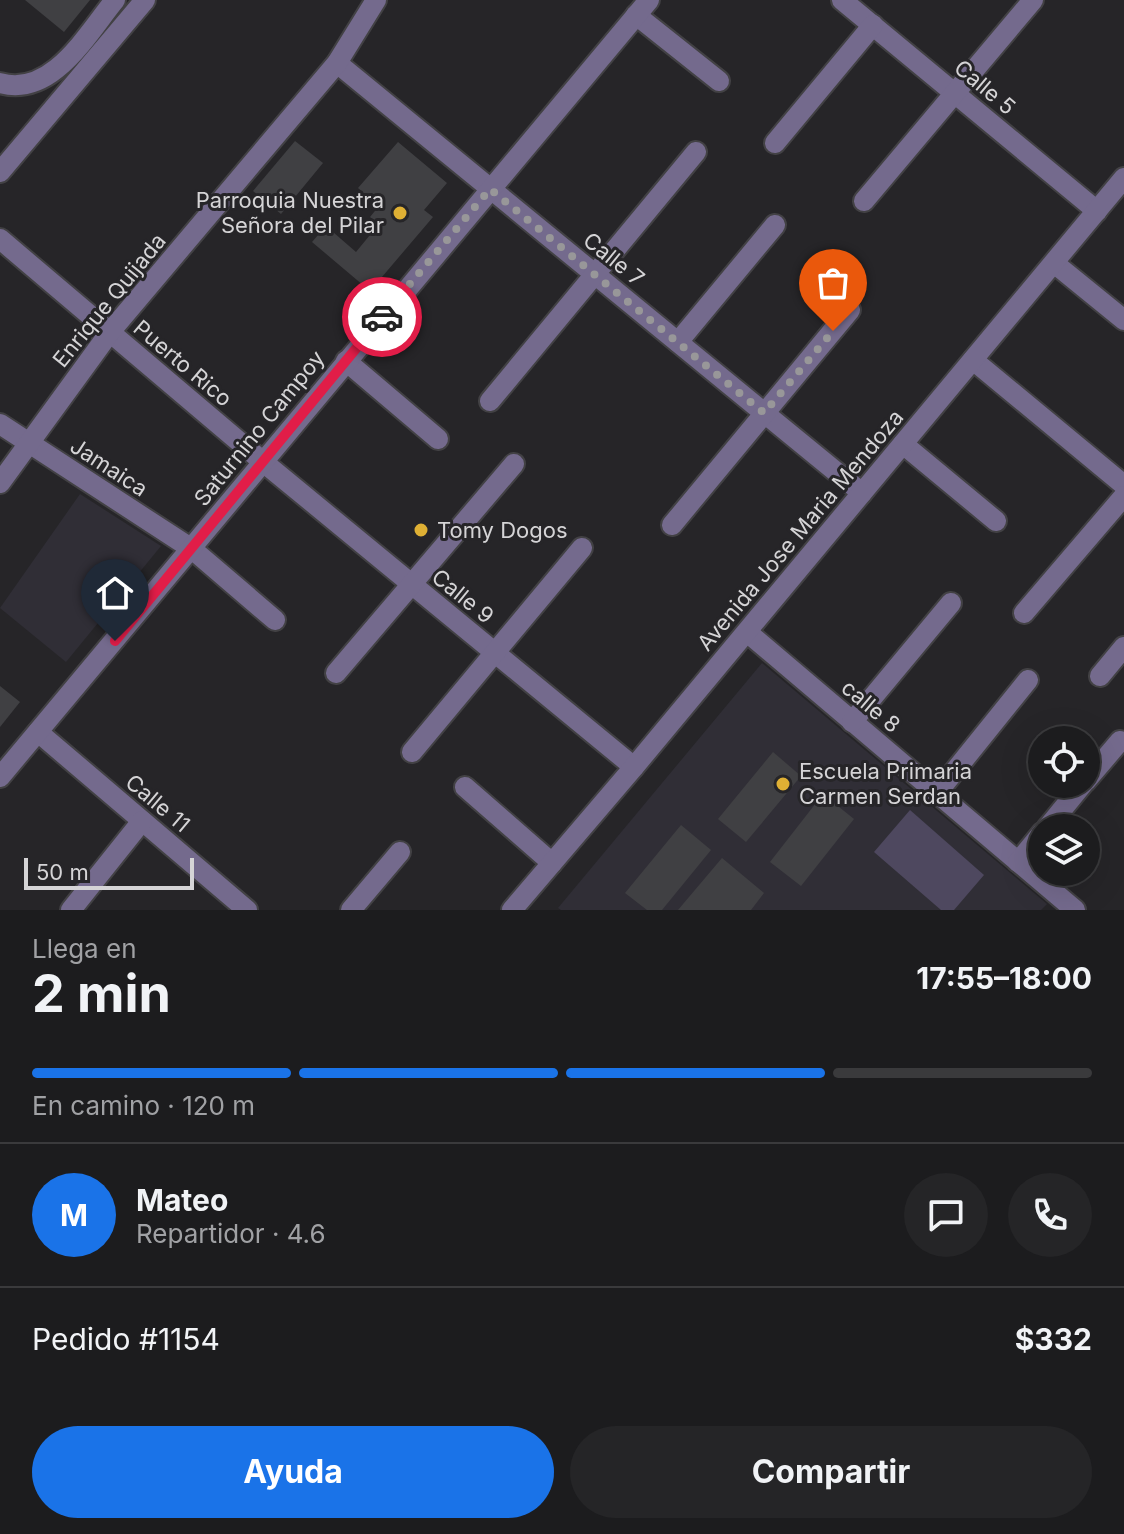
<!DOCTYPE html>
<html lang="es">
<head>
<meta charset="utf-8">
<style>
	body { margin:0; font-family:Inter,sans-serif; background:#252527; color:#f1f3f6; height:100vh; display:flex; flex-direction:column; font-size:30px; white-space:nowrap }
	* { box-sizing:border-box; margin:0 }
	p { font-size:26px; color:#a0a1a4 }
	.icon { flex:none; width:44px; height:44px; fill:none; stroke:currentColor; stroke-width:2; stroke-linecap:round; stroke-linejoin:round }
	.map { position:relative; height:910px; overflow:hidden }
	.drawer { display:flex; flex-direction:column; background:#1c1c1e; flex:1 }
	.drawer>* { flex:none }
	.fabs { position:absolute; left:1028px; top:726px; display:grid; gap:16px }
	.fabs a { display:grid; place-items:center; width:72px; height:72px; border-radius:50%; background:#1c1c1e; box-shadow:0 8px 32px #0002,0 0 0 2px #3a3a3c; font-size:40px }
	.scale { position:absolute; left:24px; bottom:20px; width:170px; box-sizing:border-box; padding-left:8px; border:4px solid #d5d4d6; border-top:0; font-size:22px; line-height:28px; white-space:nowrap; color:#d5d4d6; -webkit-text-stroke:6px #262528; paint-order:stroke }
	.pin { position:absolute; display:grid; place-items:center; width:68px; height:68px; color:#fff; margin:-82px -34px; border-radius:50% 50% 50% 0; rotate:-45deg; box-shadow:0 0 8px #0007 }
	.pin .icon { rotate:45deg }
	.courier { position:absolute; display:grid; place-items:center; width:80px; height:80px; margin:-40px; border:6px solid #e11d48; border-radius:50%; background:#fff; color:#222; box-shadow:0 2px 10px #0007 }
	.head em { font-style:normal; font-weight:700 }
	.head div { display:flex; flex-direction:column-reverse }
	.head { display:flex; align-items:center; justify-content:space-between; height:136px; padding:0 32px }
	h1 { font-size:52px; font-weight:700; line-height:60px }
	.bar { display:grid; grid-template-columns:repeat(4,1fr); gap:12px 8px; align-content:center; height:96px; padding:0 32px }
	.bar i { height:10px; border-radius:6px; background:#3a3a3c }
	.bar .on { background:#1a73e8 }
	.bar p { grid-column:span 4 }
	.line { display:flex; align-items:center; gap:20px; padding:0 32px; border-top:2px solid #3a3a3c }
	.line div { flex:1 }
	.round { display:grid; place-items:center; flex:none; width:84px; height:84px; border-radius:42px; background:#252527 }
	.action { display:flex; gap:16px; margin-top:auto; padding:16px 32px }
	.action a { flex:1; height:92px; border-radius:48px; background:#1a73e8; color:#fff; font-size:32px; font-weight:700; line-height:92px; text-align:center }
	.action a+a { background:#252527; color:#f1f3f6 }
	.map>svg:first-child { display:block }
	.built { fill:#302e36 }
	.green { fill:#4e485f }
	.building { fill:#404043 }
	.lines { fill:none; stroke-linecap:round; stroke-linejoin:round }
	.minor-casing { stroke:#424144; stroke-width:24 }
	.minor { stroke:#746a8d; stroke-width:20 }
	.done { stroke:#989799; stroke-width:8; stroke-dasharray:0 14.4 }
	.route { stroke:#e11d48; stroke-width:10 }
	.poi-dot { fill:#dfb034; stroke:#262528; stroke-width:3 }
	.labels { text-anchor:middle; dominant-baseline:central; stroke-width:6; stroke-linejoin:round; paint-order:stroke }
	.street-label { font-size:22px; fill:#d5d4d6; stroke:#262528 }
	.poi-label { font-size:22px; fill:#d5d4d6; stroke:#262528; text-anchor:start }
</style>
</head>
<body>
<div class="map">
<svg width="1124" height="910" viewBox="0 0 1124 910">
	<rect width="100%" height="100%" fill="#262528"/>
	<!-- built -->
	<g class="built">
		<polygon points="80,494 161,546 66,662 0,608"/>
		<polygon points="762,663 1047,904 1041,910 561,910 558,908"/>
	</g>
	<!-- green -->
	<polygon class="green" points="910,810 984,875 954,910 941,910 874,852"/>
	<!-- building -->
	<g class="building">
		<polygon points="25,0 90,0 64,32"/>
		<polygon points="295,141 323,163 281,214 253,191"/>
		<polygon points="398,142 447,183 424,210 433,217 370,291 312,242 326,226 356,252 379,224 370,217 379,206 358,188"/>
		<polygon points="0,686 20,702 0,727"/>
		<polygon points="773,752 801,776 746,842 718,819"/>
		<polygon points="823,794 854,819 801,886 770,862"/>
		<polygon points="681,825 711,850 662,910 647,910 625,893"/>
		<polygon points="722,858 764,893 751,910 678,910"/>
	</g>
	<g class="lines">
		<defs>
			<g id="minor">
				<polyline points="842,0 1097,211"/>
				<polyline points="636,15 719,81"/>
				<polyline points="337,63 862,493"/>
				<path d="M0 83C52 98 87 34 115 0"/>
				<polyline points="775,143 873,25"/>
				<polyline points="0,172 145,0"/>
				<polyline points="864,201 1033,0"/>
				<polyline points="0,239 262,461 634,767"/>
				<polyline points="1054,263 1124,320"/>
				<polyline points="678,342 775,225"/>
				<polyline points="973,360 1124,485"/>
				<polyline points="346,361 438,439"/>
				<polyline points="490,401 696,152"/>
				<polyline points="0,424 192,549 275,620"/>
				<polyline points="903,444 996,521"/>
				<polyline points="0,483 110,332 337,63 376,0"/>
				<polyline points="672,525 850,310"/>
				<polyline points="1024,613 1124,496"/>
				<polyline points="747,632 1075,910"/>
				<polyline points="336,673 514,464"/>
				<polyline points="1100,676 1124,647"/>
				<polyline points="852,722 951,603"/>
				<polyline points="38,732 247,910"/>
				<polyline points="412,752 582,548"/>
				<polyline points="0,777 649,0"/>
				<polyline points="1086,781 1120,741"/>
				<polyline points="465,787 552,863"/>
				<polyline points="937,793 1028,680"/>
				<polyline points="1047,828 1083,784"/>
				<polyline points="1018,862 1042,833"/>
				<polyline points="71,910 142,821"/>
				<polyline points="351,910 400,852"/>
				<polyline points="512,910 634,767 1124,178"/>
			</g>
		</defs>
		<!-- minor casing -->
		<use href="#minor" class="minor-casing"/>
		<!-- minor -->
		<use href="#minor" class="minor"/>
	</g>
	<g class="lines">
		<!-- done -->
		<polyline class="done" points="382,317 490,189 764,413 833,331"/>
		<!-- route -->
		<polyline class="route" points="115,641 382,317"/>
	</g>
	<!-- markers -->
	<g class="poi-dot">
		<circle cx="400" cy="213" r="8"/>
		<circle cx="421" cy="530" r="8"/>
		<circle cx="783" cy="784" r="8"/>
	</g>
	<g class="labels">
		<!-- street labels -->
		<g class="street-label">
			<text transform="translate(985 87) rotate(40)">Calle 5</text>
			<text transform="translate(614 259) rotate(39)">Calle 7</text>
			<text transform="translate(109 300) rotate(-51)">Enrique Quijada</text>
			<text transform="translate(183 363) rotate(40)">Puerto Rico</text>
			<text transform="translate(259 428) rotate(-51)">Saturnino Campoy</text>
			<text transform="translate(109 467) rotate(33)">Jamaica</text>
			<text transform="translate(800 530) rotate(-50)">Avenida Jose Maria Mendoza</text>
			<text transform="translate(463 596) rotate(39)">Calle 9</text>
			<text transform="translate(871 706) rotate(40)">calle 8</text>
			<text transform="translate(158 803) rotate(40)">Calle 11</text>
		</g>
		<!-- poi labels -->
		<g class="poi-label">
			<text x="384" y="200" text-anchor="end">Parroquia Nuestra<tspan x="384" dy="25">Señora del Pilar</tspan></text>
			<text x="437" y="530">Tomy Dogos</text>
			<text x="799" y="771">Escuela Primaria<tspan x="799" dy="25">Carmen Serdan</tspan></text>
		</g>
	</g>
</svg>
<div class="fabs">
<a><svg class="icon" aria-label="locate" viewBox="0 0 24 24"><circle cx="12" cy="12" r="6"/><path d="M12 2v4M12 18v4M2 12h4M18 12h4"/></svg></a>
<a><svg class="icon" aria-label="layers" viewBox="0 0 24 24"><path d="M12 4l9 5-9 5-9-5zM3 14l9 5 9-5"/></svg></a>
</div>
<div class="scale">50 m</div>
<div class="pin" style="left:833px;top:331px;background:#ea580c"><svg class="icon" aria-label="bag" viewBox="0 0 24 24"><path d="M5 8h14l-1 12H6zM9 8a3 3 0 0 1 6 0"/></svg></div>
<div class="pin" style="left:115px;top:641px;background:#1f2937"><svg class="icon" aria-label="home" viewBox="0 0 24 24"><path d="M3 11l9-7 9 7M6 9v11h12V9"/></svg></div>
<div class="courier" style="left:382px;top:317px"><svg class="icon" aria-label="car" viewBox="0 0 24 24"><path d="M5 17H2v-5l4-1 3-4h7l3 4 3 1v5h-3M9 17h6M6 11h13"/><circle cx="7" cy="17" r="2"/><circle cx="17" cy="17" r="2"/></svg></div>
</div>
<section class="drawer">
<div class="head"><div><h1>2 min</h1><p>Llega en</p></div><em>17:55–18:00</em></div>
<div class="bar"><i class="on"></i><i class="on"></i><i class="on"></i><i></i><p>En camino · 120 m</p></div>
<div class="line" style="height:144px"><b class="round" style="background:#1a73e8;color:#fff">M</b><div><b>Mateo</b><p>Repartidor · 4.6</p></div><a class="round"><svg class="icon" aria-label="chat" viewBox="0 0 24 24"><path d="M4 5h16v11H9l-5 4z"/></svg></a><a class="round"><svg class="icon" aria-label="phone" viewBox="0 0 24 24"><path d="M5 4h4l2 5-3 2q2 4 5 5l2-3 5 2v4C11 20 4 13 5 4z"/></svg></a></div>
<div class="line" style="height:104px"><div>Pedido #1154</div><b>$332</b></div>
<div class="action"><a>Ayuda</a><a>Compartir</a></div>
</section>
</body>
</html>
